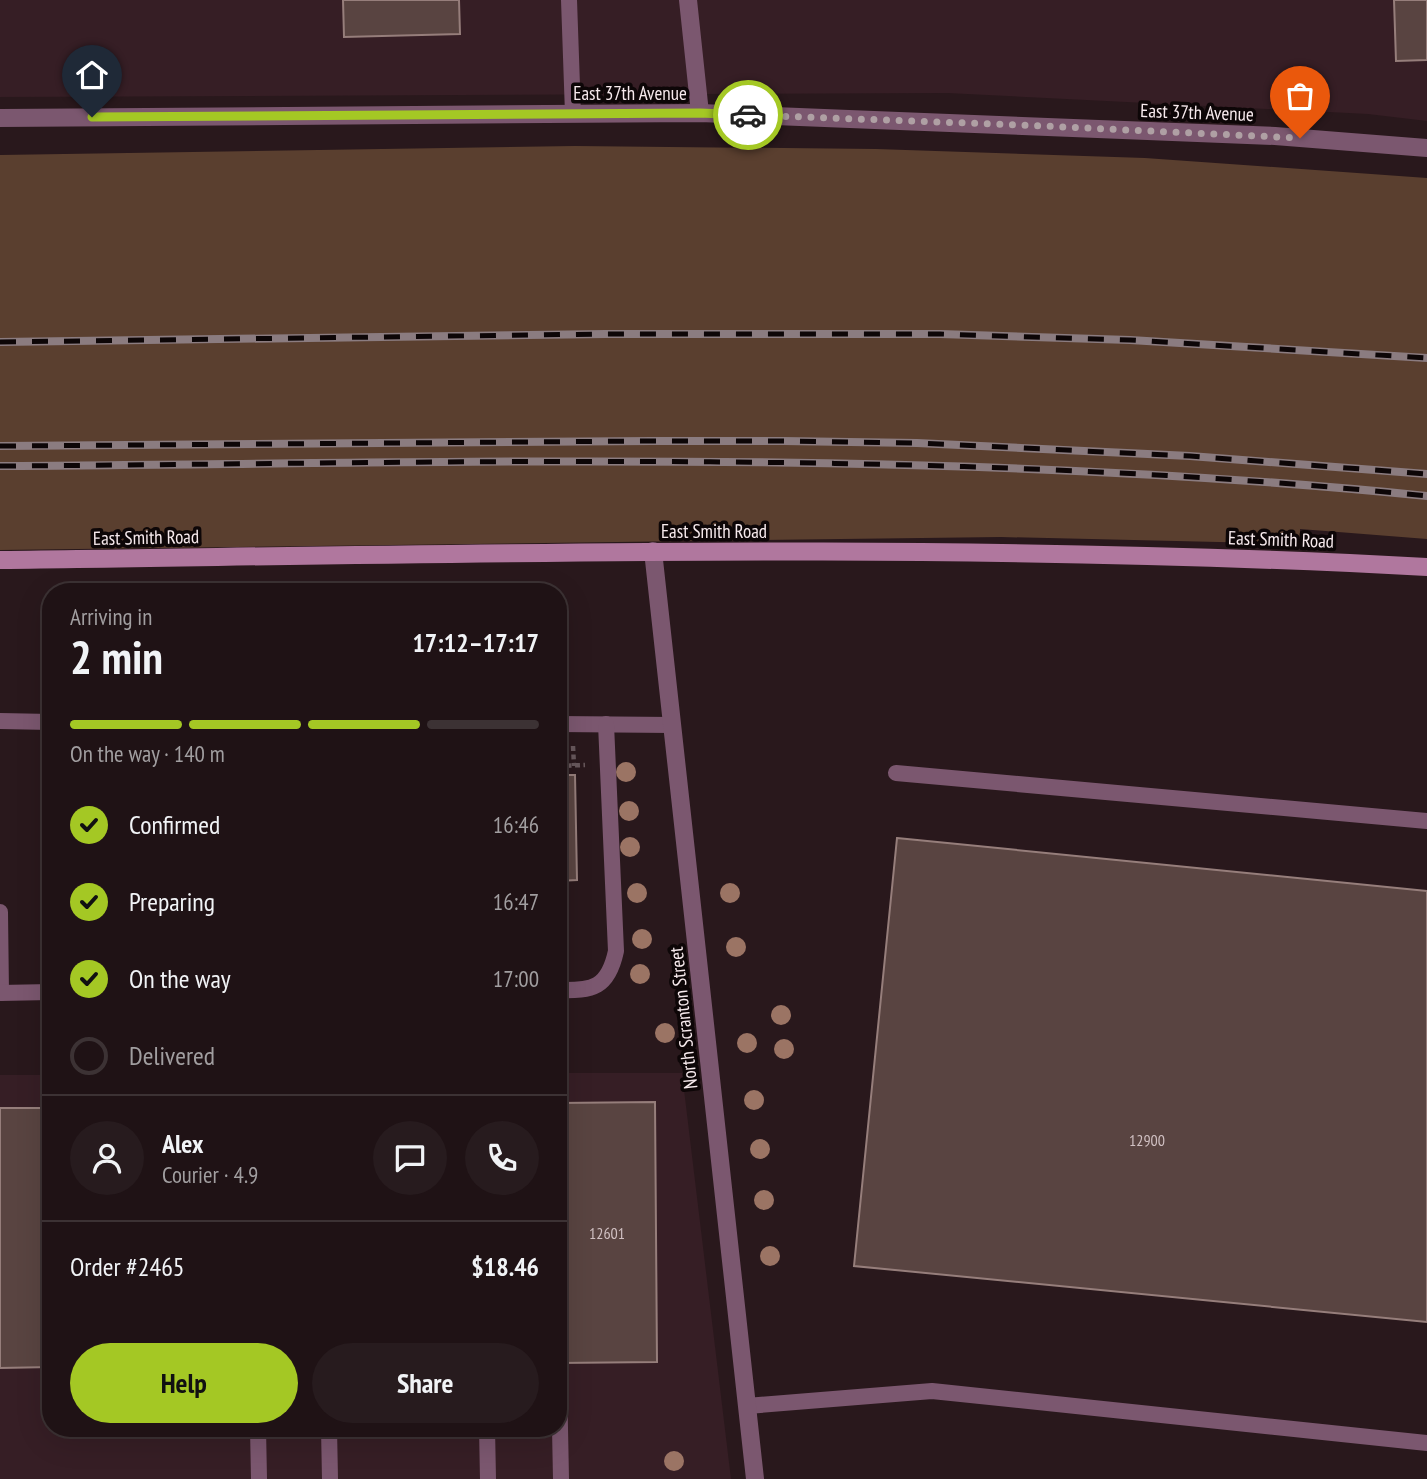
<!DOCTYPE html>
<html lang="en">
<head>
<meta charset="utf-8">
<style>
	body { margin:0; font-family:"PT Sans Narrow",sans-serif; background:#271b1e; color:#f1f3f6; height:100vh; display:flex; flex-direction:column; font-size:26px; white-space:nowrap }
	* { box-sizing:border-box; margin:0 }
	p { font-size:23px; color:#a19ea0 }
	.icon { flex:none; width:38px; height:38px; fill:none; stroke:currentColor; stroke-width:2; stroke-linecap:round; stroke-linejoin:round }
	.map { position:relative; flex:1; overflow:hidden }
	.details { position:absolute; left:42px; top:583px; width:525px; height:854px; display:flex; flex-direction:column; background:#1f1215; border-radius:28px; box-shadow:0 7px 28px #0002,0 0 0 2px #3c3234 }
	.details>* { flex:none }
	.pin { position:absolute; display:grid; place-items:center; width:60px; height:60px; color:#fff; margin:-72px -30px; border-radius:50% 50% 50% 0; rotate:-45deg; box-shadow:0 0 7px #0007 }
	.pin .icon { rotate:45deg }
	.courier { position:absolute; display:grid; place-items:center; width:70px; height:70px; margin:-35px; border:5px solid #a4c824; border-radius:50%; background:#fff; color:#222; box-shadow:0 2px 9px #0007 }
	.overview em { font-style:normal; font-weight:600 }
	.overview div { display:flex; flex-direction:column-reverse }
	.overview { display:flex; align-items:center; justify-content:space-between; height:119px; padding:0 28px }
	h1 { font-size:46px; font-weight:600; line-height:52px }
	.bar { display:grid; grid-template-columns:repeat(4,1fr); gap:10px 7px; align-content:center; height:84px; padding:0 28px }
	.bar i { height:9px; border-radius:5px; background:#3c3234 }
	.bar .active { background:#a4c824 }
	.bar p { grid-column:span 4 }
	.line { display:flex; align-items:center; gap:18px; padding:0 28px; border-top:2px solid #3c3234 }
	.line div { flex:1 }
	.round { display:grid; place-items:center; flex:none; width:74px; height:74px; border-radius:37px; background:#271b1e }
	ol { padding:0 28px; list-style:none }
	li { display:flex; align-items:center; gap:21px; height:77px }
	li p { margin-inline-start:auto }
	li .icon { padding:7px; border-radius:50%; background:#a4c824; color:#111; stroke-width:4 }
	li:last-child { color:#a19ea0 }
	li i { width:38px; height:38px; border:4px solid #3c3234; border-radius:50% }
	.cta { display:flex; gap:14px; margin-top:auto; padding:14px 28px }
	.cta a { flex:1; height:80px; border-radius:42px; background:#a4c824; color:#111; font-size:28px; font-weight:600; line-height:80px; text-align:center }
	.cta a+a { background:#271b1e; color:#f1f3f6 }
	.map>svg:first-child { display:block }
	.built { fill:#361e25 }
	.green { fill:#5a3f2f }
	.building { fill:#594441; stroke:#967e7b; stroke-width:2 }
	.lines { fill:none; stroke-linecap:round; stroke-linejoin:round }
	.path { stroke:#68585c; stroke-width:4.5; stroke-dasharray:5 3.5; stroke-linecap:butt }
	.lane { stroke:#7b576f; stroke-width:16 }
	.street { stroke:#7b576f; stroke-width:18 }
	.secondary { stroke:#b0779e; stroke-width:18 }
	.rail-casing { stroke:#8b7c80; stroke-width:8 }
	.rail { stroke:#0d0607; stroke-width:5; stroke-dasharray:16; stroke-linecap:butt }
	.tree { fill:#9b7464 }
	.done { stroke:#afa0a4; stroke-width:7; stroke-dasharray:0 12.6 }
	.route { stroke:#a4c824; stroke-width:9 }
	.labels { text-anchor:middle; dominant-baseline:central; stroke-width:7; stroke-linejoin:round; paint-order:stroke }
	.number-label { font-size:16px; fill:#d0c0c2 }
	.street-label { font-size:19px; fill:#f7eaed; stroke:#0d0607 }
</style>
</head>
<body>
<div class="map">
<svg width="1427" height="1479" viewBox="0 0 1427 1479">
	<rect width="100%" height="100%" fill="#29181c"/>
	<!-- built -->
	<g class="built">
		<polygon points="0,0 1427,0 1427,121 1368,114 947,93 0,97"/>
		<polygon points="558,1073 682,1073 731,1479 0,1479 0,1075 51,1075 51,1428 558,1428"/>
	</g>
	<!-- green -->
	<polygon class="green" points="575,146 876,149 1145,158 1427,178 1427,539 1300,529 1300,544 1001,537 0,550 0,155"/>
	<!-- building -->
	<g class="building">
		<polygon points="343,0 459,0 460,34 344,37"/>
		<polygon points="1394,0 1427,0 1427,60 1396,61"/>
		<polygon points="558,775 575,775 577,880 558,881"/>
		<polygon points="897,838 1427,891 1427,1322 854,1266"/>
		<polygon points="655,1102 657,1362 558,1363 558,1103"/>
		<polygon points="0,1108 51,1108 51,1367 0,1368"/>
	</g>
	<g class="lines">
		<!-- path -->
		<g class="path">
			<polyline points="573,746 574,766"/>
			<polyline points="558,766 585,765"/>
		</g>
		<!-- lane -->
		<g class="lane">
			<polyline points="569,0 573,114"/>
			<polyline points="0,721 51,722"/>
			<polyline points="558,724 672,725"/>
			<polyline points="896,773 1427,821"/>
			<polyline points="0,912 1,993"/>
			<path d="M558 990C593 991 608 988 616 951L606 724"/>
			<polyline points="0,993 51,992"/>
			<polyline points="559,1377 561,1479"/>
			<polyline points="747,1406 932,1391 1427,1443"/>
			<polyline points="258,1428 259,1479"/>
			<polyline points="329,1428 330,1479"/>
			<polyline points="487,1428 488,1479"/>
		</g>
		<!-- street -->
		<g class="street">
			<polyline points="688,0 700,113"/>
			<polyline points="0,118 700,113 1275,136 1427,148"/>
			<polyline points="653,551 755,1479"/>
		</g>
		<!-- secondary -->
		<path class="secondary" d="M0 560C476 554 952 541 1427 567"/>
		<defs>
			<g id="rail">
				<polyline points="0,342 606,334 940,334 1130,340 1427,358"/>
				<polyline points="0,446 652,441 783,441 917,443 1190,456 1427,474"/>
				<path d="M0 466C475 463 953 448 1427 496"/>
			</g>
		</defs>
		<!-- rail casing -->
		<use href="#rail" class="rail-casing"/>
		<!-- rail -->
		<use href="#rail" class="rail"/>
	</g>
	<!-- trees -->
	<g class="tree">
		<circle cx="626" cy="772" r="10"/>
		<circle cx="629" cy="811" r="10"/>
		<circle cx="630" cy="847" r="10"/>
		<circle cx="637" cy="893" r="10"/>
		<circle cx="730" cy="893" r="10"/>
		<circle cx="642" cy="939" r="10"/>
		<circle cx="736" cy="947" r="10"/>
		<circle cx="640" cy="974" r="10"/>
		<circle cx="781" cy="1015" r="10"/>
		<circle cx="665" cy="1033" r="10"/>
		<circle cx="747" cy="1043" r="10"/>
		<circle cx="784" cy="1049" r="10"/>
		<circle cx="754" cy="1100" r="10"/>
		<circle cx="760" cy="1149" r="10"/>
		<circle cx="764" cy="1200" r="10"/>
		<circle cx="770" cy="1256" r="10"/>
		<circle cx="674" cy="1461" r="10"/>
	</g>
	<g class="lines">
		<!-- done -->
		<polyline class="done" points="748,115 1021,125 1300,138"/>
		<!-- route -->
		<polyline class="route" points="92,117 700,113 748,115"/>
	</g>
	<g class="labels">
		<!-- number labels -->
		<g class="number-label">
			<text x="1147" y="1140">12900</text>
			<text x="607" y="1233">12601</text>
		</g>
		<!-- street labels -->
		<g class="street-label">
			<text x="630" y="93">East 37th Avenue</text>
			<text transform="translate(1197 112) rotate(2)">East 37th Avenue</text>
			<text x="714" y="531">East Smith Road</text>
			<text transform="translate(146 537) rotate(-1)">East Smith Road</text>
			<text transform="translate(1281 539) rotate(2)">East Smith Road</text>
			<text transform="translate(683 1018) rotate(-96)">North Scranton Street</text>
		</g>
	</g>
</svg>
<div class="pin" style="left:1300px;top:138px;background:#ea580c"><svg class="icon" aria-label="bag" viewBox="0 0 24 24"><path d="M5 8h14l-1 12H6zM9 8a3 3 0 0 1 6 0"/></svg></div>
<div class="pin" style="left:92px;top:117px;background:#1f2937"><svg class="icon" aria-label="home" viewBox="0 0 24 24"><path d="M3 11l9-7 9 7M6 9v11h12V9"/></svg></div>
<div class="courier" style="left:748px;top:115px"><svg class="icon" aria-label="car" viewBox="0 0 24 24"><path d="M5 17H2v-5l4-1 3-4h7l3 4 3 1v5h-3M9 17h6M6 11h13"/><circle cx="7" cy="17" r="2"/><circle cx="17" cy="17" r="2"/></svg></div>
<section class="details">
<div class="overview"><div><h1>2 min</h1><p>Arriving in</p></div><em>17:12–17:17</em></div>
<div class="bar"><i class="active"></i><i class="active"></i><i class="active"></i><i></i><p>On the way · 140 m</p></div>
<ol>
<li><svg class="icon" aria-label="check" viewBox="0 0 24 24"><path d="M5 12l5 5 9-10"/></svg>Confirmed<p>16:46</p></li>
<li><svg class="icon" aria-label="check" viewBox="0 0 24 24"><path d="M5 12l5 5 9-10"/></svg>Preparing<p>16:47</p></li>
<li><svg class="icon" aria-label="check" viewBox="0 0 24 24"><path d="M5 12l5 5 9-10"/></svg>On the way<p>17:00</p></li>
<li><i></i>Delivered</li>
</ol>
<div class="line" style="height:126px"><a class="round"><svg class="icon" aria-label="person" viewBox="0 0 24 24"><circle cx="12" cy="8" r="4"/><path d="M4 21q1-7 8-7t8 7"/></svg></a><div><b>Alex</b><p>Courier · 4.9</p></div><a class="round"><svg class="icon" aria-label="chat" viewBox="0 0 24 24"><path d="M4 5h16v11H9l-5 4z"/></svg></a><a class="round"><svg class="icon" aria-label="phone" viewBox="0 0 24 24"><path d="M5 4h4l2 5-3 2q2 4 5 5l2-3 5 2v4C11 20 4 13 5 4z"/></svg></a></div>
<div class="line" style="height:91px"><div>Order #2465</div><b>$18.46</b></div>
<div class="cta"><a>Help</a><a>Share</a></div>
</section>
</div>
</body>
</html>
